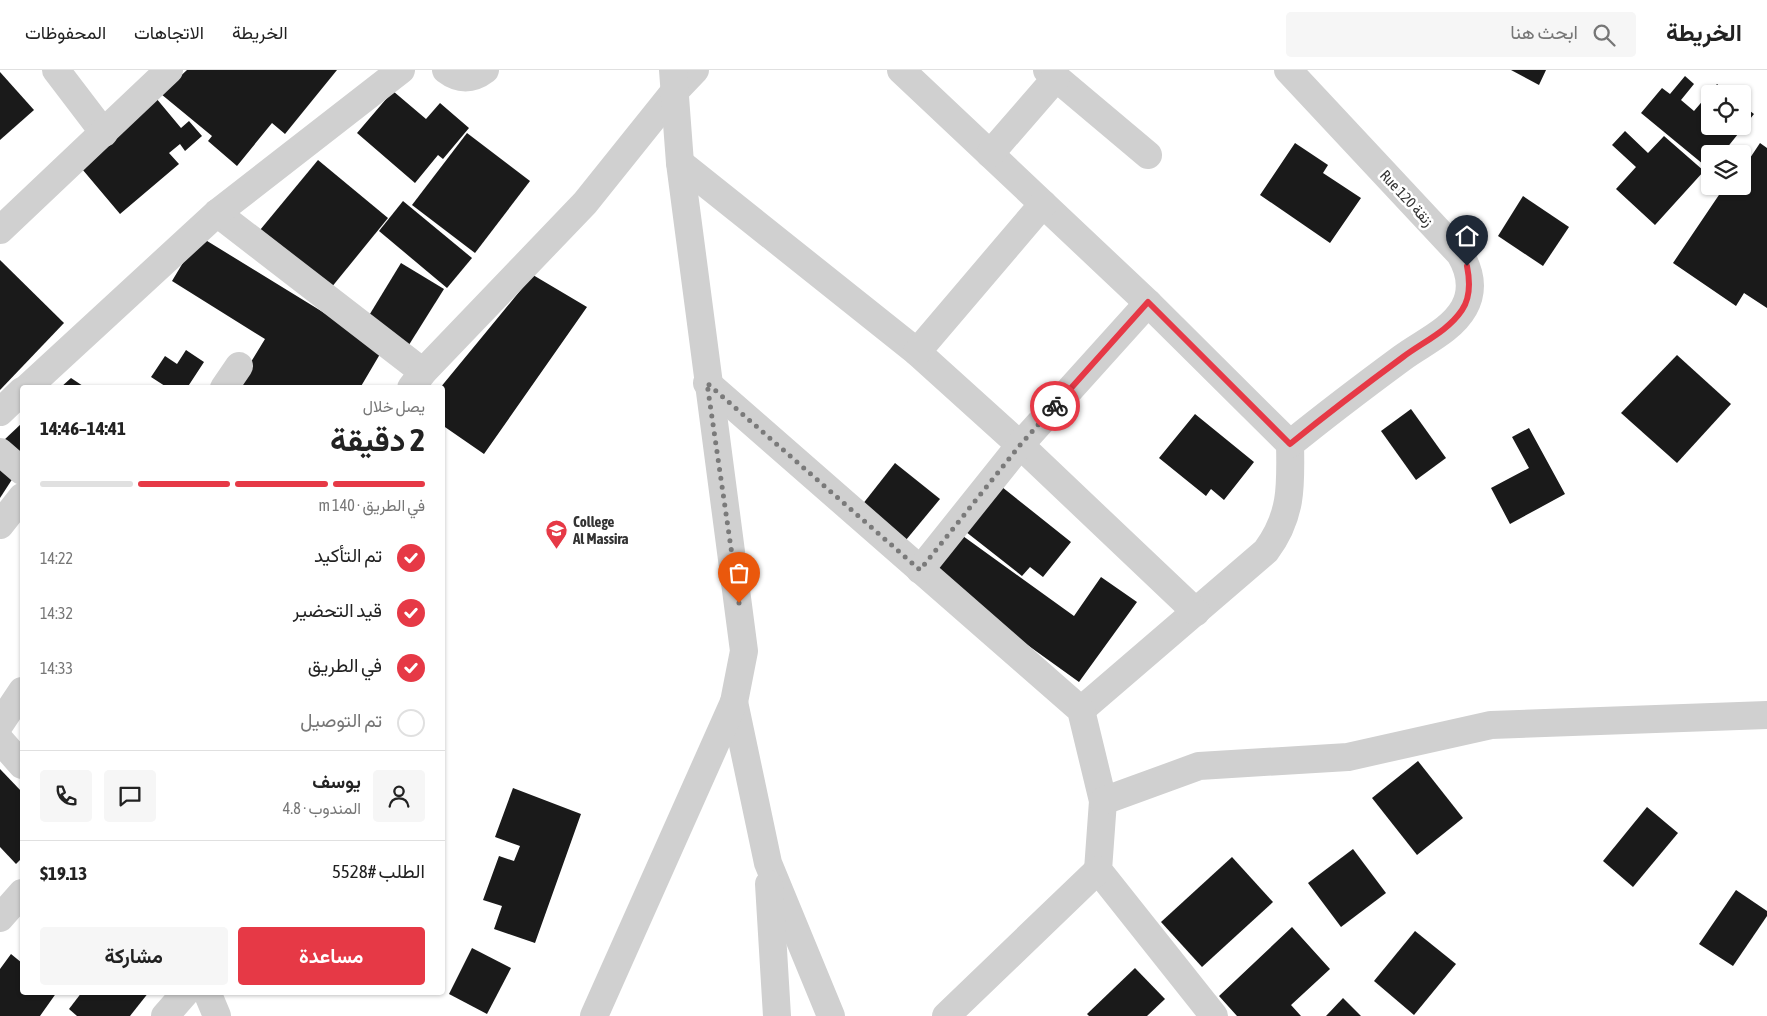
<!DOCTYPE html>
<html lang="ar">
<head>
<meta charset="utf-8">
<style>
	body { margin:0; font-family:"Asap Condensed",Vazirmatn,sans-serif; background:#f6f6f6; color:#222; direction:rtl; height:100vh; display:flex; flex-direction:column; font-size:19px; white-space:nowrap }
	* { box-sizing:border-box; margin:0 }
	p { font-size:16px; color:#767676 }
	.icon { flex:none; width:28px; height:28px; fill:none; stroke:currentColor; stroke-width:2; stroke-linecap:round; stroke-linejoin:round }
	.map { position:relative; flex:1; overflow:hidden; direction:ltr }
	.panel { position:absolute; left:20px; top:315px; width:425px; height:610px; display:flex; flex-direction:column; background:#fff; border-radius:5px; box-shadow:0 1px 4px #0004; direction:rtl }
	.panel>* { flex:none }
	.buttons { position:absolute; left:1701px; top:15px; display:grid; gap:10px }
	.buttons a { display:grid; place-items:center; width:50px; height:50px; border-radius:5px; background:#fff; box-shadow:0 1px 4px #0004; font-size:25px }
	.pin { position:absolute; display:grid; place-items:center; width:42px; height:42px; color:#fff; margin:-51px -21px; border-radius:50% 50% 50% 0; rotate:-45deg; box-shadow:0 0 5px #0007 }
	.pin .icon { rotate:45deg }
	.courier { position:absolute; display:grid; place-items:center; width:50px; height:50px; margin:-25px; border:4px solid #e63946; border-radius:50%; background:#fff; color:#222; box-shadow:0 1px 6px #0007 }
	.head em { font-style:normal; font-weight:700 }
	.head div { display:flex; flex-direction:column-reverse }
	.head { display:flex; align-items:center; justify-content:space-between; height:85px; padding:0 20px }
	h1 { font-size:32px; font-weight:700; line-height:38px }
	.bar { display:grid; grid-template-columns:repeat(4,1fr); gap:8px 5px; align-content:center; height:60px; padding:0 20px }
	.bar i { height:6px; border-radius:4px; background:#e0e0e0 }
	.bar .current { background:#e63946 }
	.bar p { grid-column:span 4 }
	.line { display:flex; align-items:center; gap:12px; padding:0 20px; border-top:1px solid #e0e0e0 }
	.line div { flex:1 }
	.round { display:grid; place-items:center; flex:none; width:52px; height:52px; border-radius:5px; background:#f6f6f6 }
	ol { padding:0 20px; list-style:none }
	li { display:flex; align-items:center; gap:15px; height:55px }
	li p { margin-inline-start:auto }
	li .icon { padding:5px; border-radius:50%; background:#e63946; color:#fff; stroke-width:4 }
	li:last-child { color:#767676 }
	li i { width:28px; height:28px; border:2px solid #e0e0e0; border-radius:50% }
	.primary-button { display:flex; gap:10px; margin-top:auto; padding:10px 20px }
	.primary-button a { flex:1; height:58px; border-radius:5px; background:#e63946; color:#fff; font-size:20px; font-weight:700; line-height:58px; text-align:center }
	.primary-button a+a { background:#f6f6f6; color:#222 }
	header { display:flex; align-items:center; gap:30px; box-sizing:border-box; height:70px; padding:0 25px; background:#fff; border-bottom:1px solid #e0e0e0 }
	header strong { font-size:24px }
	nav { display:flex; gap:28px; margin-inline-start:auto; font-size:18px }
	.search { width:350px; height:45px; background:#f6f6f6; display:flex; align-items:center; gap:12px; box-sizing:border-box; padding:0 18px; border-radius:5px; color:#767676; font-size:19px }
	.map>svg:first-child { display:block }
	.building { fill:#1a1a1a }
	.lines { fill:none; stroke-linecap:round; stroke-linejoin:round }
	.minor { stroke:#d0d0d0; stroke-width:28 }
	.done { stroke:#7a7a7a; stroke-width:5; stroke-dasharray:0 9 }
	.route { stroke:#e63946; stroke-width:6 }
	.labels { text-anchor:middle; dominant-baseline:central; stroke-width:5; stroke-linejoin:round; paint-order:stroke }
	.street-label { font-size:15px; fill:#333; stroke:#fff }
	.poi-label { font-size:15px; font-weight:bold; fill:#333; stroke:#fff; text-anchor:start }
</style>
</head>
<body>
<header>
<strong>الخريطة</strong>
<div class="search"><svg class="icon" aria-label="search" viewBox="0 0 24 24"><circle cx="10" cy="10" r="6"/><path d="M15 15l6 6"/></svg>ابحث هنا</div>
<nav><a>الخريطة</a><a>الاتجاهات</a><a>المحفوظات</a></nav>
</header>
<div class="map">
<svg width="1767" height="946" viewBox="0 0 1767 946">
	<rect width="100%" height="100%" fill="#fff"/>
	<!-- building -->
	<g class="building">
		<polygon points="187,0 337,0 285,64 272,53 237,96 208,71 212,66 161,24"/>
		<polygon points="1511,0 1546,0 1539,15"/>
		<polygon points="0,2 34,40 0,70"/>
		<polygon points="1685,6 1694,14 1681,30 1694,41 1717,14 1729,24 1710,24 1710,56 1742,56 1742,35 1754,44 1722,84 1710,84 1709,99 1641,43 1662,18 1670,24"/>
		<polygon points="393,21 426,49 440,33 469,58 443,89 438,85 415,113 357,63"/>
		<polygon points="156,28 181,58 189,51 202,66 185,81 180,74 169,83 179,94 120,144 77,93"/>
		<polygon points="1625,61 1648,83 1664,66 1704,101 1655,155 1616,119 1636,97 1612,75"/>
		<polygon points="467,63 530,111 475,183 412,135"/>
		<polygon points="1295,73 1328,95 1323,103 1361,128 1330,173 1260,125"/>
		<polygon points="1760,73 1767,78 1767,238 1744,223 1736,236 1673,193 1725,116 1742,116 1742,100"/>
		<polygon points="318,90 388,148 331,218 260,160"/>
		<polygon points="1523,126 1569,157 1543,196 1498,166"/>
		<polygon points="403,131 472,188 447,218 379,161"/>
		<polygon points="199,166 383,279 360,318 235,318 265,269 172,211"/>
		<polygon points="0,190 64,253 0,320"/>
		<polygon points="401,193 444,219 407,278 365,252"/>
		<polygon points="533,205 587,237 484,384 442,355 442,318 440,318"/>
		<polygon points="186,280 204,292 187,318 168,318 151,307 165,286 177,294"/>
		<polygon points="1677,285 1731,334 1677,393 1621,343"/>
		<polygon points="71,308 86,318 60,318"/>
		<polygon points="1411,339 1446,388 1416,410 1381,361"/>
		<polygon points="1195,344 1254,392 1224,430 1211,419 1206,426 1159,388"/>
		<polygon points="22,353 22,383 3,371"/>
		<polygon points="1529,358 1565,424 1510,454 1491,418 1529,398 1512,367"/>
		<polygon points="895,393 940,429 906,470 862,435"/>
		<polygon points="0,399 13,408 0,428"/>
		<polygon points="997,413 1071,472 1043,507 1030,497 1022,506 961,458"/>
		<polygon points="956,461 1074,546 1101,507 1137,532 1079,612 926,502"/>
		<polygon points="1418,691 1463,748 1417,785 1372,728"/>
		<polygon points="0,699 22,722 22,788 16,794 0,777"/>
		<polygon points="513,718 581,744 535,873 494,859 502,836 483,830 499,786 514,791 520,776 495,767"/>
		<polygon points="1647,737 1678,763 1633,817 1603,791"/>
		<polygon points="1353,779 1386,823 1341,857 1308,813"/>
		<polygon points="1232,787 1273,832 1202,897 1161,852"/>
		<polygon points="1736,820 1767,841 1767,846 1733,896 1699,874"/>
		<polygon points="1292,857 1330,899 1291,935 1301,946 1237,946 1219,926"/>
		<polygon points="1415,861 1456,894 1414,945 1374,911"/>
		<polygon points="472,878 511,898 487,944 449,924"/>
		<polygon points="11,884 22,893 22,922 57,922 40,946 0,946 0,899"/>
		<polygon points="1135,898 1165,929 1147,946 1089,946 1087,944"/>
		<polygon points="82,922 149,922 130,946 77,946 69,939"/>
		<polygon points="1343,928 1361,946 1326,946"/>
	</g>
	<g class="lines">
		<!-- minor -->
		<g class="minor">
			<polyline points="56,0 104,63"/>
			<path d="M446 0C459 10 472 10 485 0"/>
			<path d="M901 0 1148 233 1290 374C1291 416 1292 446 1266 481L1081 640"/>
			<polyline points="1047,0 1148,85"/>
			<path d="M1288 0 1460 184C1470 201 1474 220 1464 238 1451 261 1422 273 1402 288 1364 316 1327 344 1290 374"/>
			<polyline points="990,84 1056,8"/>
			<polyline points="680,93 917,282 1020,375 1196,542"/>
			<polyline points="217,143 423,302"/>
			<polyline points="0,160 169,0"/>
			<polyline points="917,282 1043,134"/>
			<polyline points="707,313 1081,640 1103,731 1098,800 1214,946"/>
			<polyline points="27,318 217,143 401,0"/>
			<polyline points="224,318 239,296"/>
			<polyline points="411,318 423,302 585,133 674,22 695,0"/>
			<polyline points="0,342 22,321"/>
			<polyline points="0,382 22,401"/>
			<polyline points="0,455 22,427"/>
			<polyline points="920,500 1020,375 1148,233"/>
			<polyline points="734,632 768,793 831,946"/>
			<polyline points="0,654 22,621"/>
			<polyline points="0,670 22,695"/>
			<polyline points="1103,731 1199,696 1348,687 1491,655 1767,645"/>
			<polyline points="769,814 777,946"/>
			<polyline points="0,848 22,823"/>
			<polyline points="207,922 217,946"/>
			<polyline points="165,946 186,922"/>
			<polyline points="594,946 734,632 744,581 680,93 673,0"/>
			<polyline points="946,946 1098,800"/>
		</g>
	</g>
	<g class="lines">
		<!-- done -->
		<polyline class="done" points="739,533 707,313 920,500 1020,375 1055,336"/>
		<!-- route -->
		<path class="route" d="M1055 336 1148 232 1290 374C1327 344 1365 315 1403 287 1423 272 1448 261 1462 240 1471 227 1470 211 1467 196"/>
	</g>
	<!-- icons -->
	<defs>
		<symbol id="university-pin" viewBox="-11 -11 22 30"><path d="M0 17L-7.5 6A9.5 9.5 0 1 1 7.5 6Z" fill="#e63946" stroke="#fff"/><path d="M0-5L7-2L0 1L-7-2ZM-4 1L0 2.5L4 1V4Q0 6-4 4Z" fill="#fff"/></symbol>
	</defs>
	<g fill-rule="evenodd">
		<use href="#university-pin" x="544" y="448" width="25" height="34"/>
	</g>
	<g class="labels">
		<!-- street labels -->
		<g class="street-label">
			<text transform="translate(1407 128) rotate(47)">Rue 120 زنقة</text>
		</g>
		<!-- poi labels -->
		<g class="poi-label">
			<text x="573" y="451">College<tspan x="573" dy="17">Al Massira</tspan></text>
		</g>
	</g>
</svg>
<div class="buttons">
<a><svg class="icon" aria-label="locate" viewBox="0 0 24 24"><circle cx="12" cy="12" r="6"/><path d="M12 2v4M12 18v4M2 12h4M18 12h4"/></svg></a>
<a><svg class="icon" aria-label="layers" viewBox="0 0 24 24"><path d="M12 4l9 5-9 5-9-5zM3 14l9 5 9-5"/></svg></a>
</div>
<div class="pin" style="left:739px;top:533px;background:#ea580c"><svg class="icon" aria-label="bag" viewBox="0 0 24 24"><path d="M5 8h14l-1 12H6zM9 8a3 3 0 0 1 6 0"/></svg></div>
<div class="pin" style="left:1467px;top:196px;background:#1f2937"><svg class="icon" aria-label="home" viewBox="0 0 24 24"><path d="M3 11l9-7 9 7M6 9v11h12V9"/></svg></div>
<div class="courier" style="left:1055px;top:336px"><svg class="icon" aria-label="bike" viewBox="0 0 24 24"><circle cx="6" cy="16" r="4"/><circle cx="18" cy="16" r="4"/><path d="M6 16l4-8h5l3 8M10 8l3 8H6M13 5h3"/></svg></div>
<section class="panel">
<div class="head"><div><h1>2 دقيقة</h1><p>يصل خلال</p></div><em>14:41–14:46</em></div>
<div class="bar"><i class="current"></i><i class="current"></i><i class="current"></i><i></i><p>في الطريق · 140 m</p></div>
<ol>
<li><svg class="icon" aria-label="check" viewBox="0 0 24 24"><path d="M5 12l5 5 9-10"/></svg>تم التأكيد<p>14:22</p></li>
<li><svg class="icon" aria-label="check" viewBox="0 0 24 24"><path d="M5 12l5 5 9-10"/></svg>قيد التحضير<p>14:32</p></li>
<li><svg class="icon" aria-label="check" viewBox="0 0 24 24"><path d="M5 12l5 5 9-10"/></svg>في الطريق<p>14:33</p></li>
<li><i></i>تم التوصيل</li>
</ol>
<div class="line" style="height:90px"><a class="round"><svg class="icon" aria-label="person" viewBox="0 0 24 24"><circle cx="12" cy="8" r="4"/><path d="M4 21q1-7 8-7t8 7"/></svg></a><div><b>يوسف</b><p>المندوب · 4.8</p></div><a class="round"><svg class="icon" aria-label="chat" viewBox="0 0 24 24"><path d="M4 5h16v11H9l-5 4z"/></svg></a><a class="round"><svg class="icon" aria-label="phone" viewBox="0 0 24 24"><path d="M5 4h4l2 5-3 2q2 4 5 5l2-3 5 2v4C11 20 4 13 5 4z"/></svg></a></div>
<div class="line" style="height:65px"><div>الطلب #5528</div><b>$19.13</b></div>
<div class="primary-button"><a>مساعدة</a><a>مشاركة</a></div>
</section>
</div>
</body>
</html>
